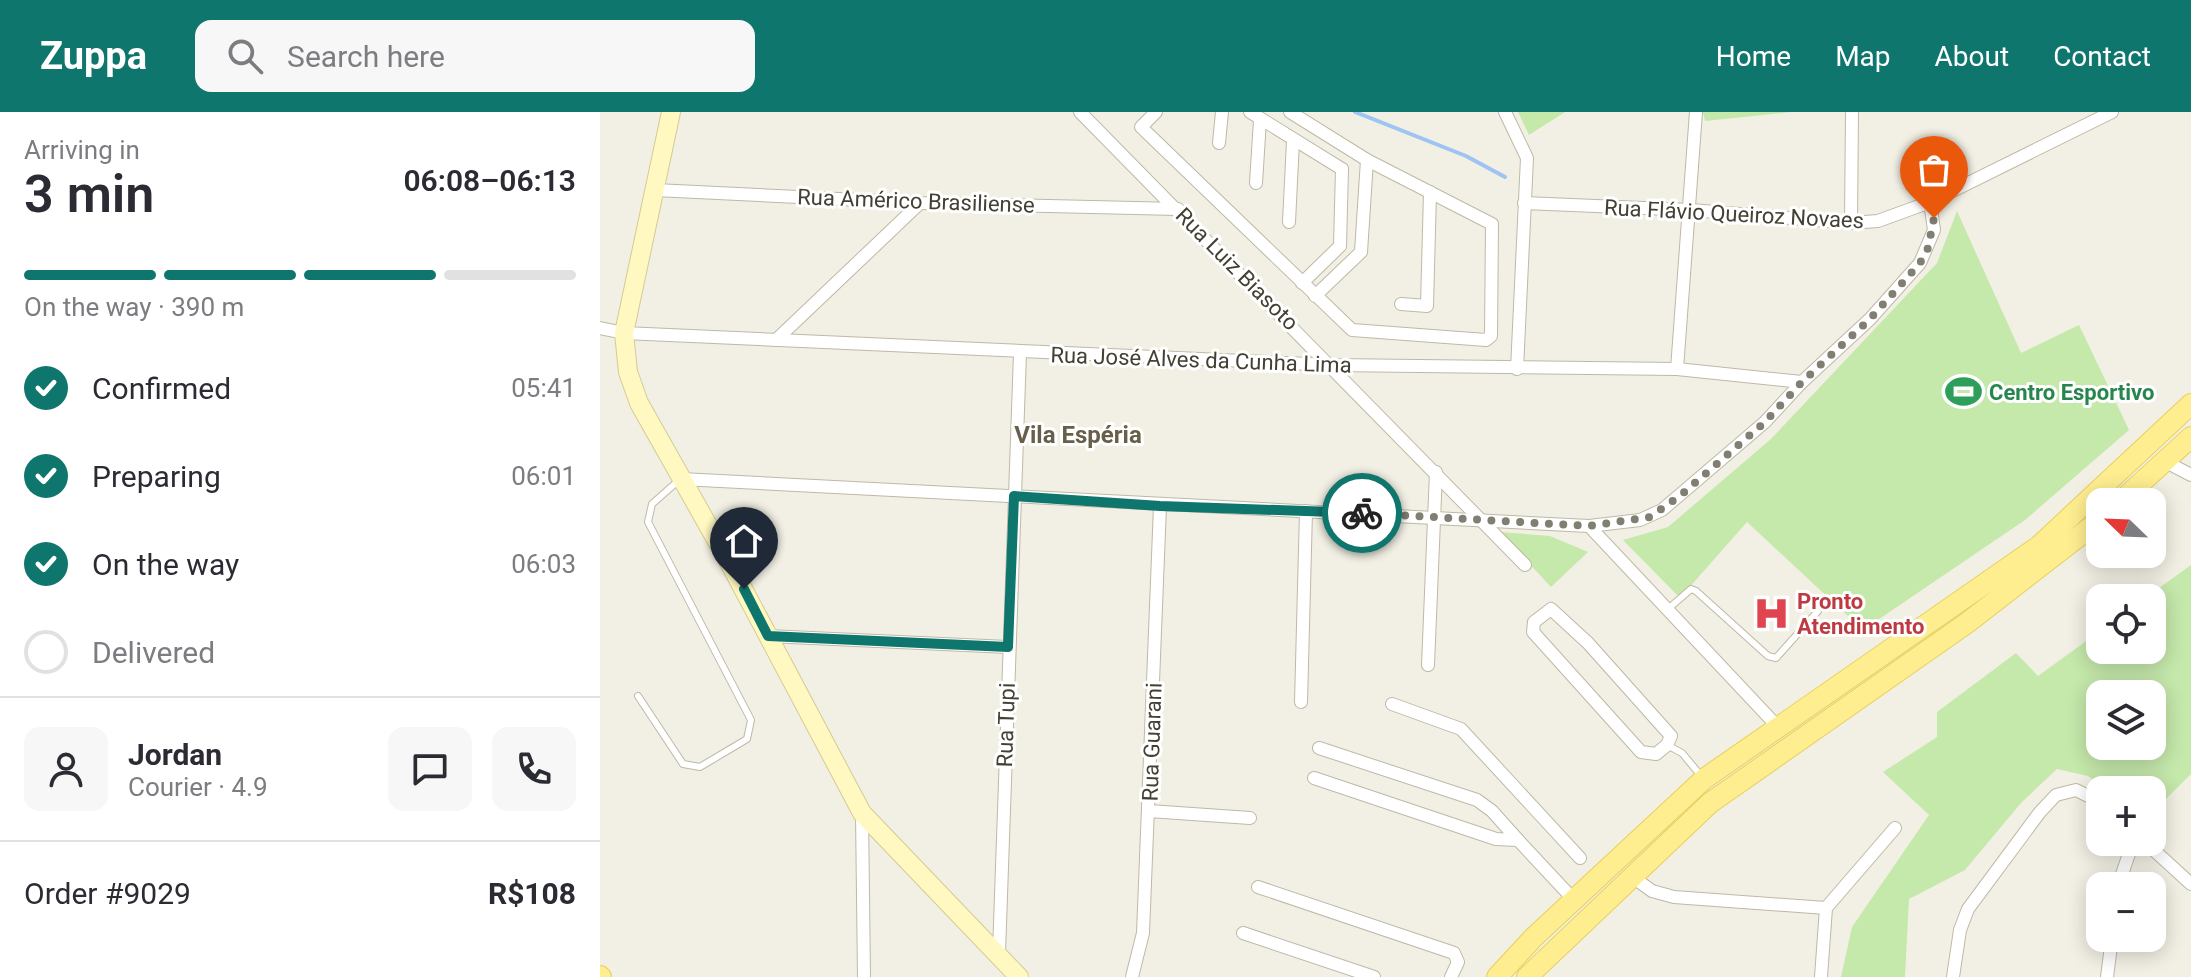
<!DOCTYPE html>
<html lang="en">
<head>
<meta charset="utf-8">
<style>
	body { margin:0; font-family:Roboto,sans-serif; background:#f7f7f7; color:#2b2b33; height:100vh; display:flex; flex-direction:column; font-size:30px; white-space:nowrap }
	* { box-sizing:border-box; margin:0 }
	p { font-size:26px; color:#7c7c81 }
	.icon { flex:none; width:44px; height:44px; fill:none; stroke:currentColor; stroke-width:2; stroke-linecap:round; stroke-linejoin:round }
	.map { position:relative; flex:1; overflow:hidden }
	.sheet { display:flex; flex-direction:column; background:#fff; width:600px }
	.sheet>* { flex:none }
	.needle { width:52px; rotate:293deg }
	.buttons { position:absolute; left:1486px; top:376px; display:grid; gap:16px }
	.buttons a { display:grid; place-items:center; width:80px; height:80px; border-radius:16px; background:#fff; box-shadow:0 4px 20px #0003; font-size:40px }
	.pin { position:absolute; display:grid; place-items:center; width:68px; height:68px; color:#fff; margin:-82px -34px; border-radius:50% 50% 50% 0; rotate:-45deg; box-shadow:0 0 8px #0007 }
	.pin .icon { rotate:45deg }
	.courier { position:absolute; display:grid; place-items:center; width:80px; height:80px; margin:-40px; border:6px solid #0f766e; border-radius:50%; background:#fff; color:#222; box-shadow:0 2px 10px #0007 }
	.headline em { font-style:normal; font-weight:600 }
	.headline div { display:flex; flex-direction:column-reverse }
	.headline { display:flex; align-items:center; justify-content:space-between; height:136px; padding:0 24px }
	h1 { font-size:52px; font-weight:600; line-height:60px }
	.bar { display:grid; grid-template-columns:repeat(4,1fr); gap:12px 8px; align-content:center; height:96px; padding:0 24px }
	.bar i { height:10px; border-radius:6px; background:#e1e1e2 }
	.bar .selected { background:#0f766e }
	.bar p { grid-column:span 4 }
	.line { display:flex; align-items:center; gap:20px; padding:0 24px; border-top:2px solid #e1e1e2 }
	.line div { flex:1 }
	.round { display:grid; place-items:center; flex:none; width:84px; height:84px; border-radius:16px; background:#f7f7f7 }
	ol { padding:0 24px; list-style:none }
	li { display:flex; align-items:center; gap:24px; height:88px }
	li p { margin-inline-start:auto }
	li .icon { padding:8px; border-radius:50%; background:#0f766e; color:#fff; stroke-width:4 }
	li:last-child { color:#7c7c81 }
	li i { width:44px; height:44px; border:4px solid #e1e1e2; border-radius:50% }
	header { display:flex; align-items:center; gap:48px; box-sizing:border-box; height:112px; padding:0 40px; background:#0f766e; color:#fff }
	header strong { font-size:38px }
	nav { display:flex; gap:44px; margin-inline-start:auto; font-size:28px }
	.search { width:560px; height:72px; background:#f7f7f7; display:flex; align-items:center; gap:20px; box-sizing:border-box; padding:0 28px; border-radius:16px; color:#7c7c81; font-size:30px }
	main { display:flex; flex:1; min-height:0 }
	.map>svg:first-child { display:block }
	.green { fill:#c5e8ab; fill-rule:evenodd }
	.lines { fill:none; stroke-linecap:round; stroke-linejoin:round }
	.stream { stroke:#9dc4f2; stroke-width:4 }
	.lane-casing { stroke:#beb9a6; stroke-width:8 }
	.street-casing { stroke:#beb9a6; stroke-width:14 }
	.secondary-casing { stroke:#d4cb92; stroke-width:20 }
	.primary-casing { stroke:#e6cf5e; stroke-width:22 }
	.lane { stroke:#fff; stroke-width:6 }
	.street { stroke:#fff; stroke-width:12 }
	.secondary { stroke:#fff8c1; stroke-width:18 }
	.primary { stroke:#ffee90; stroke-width:20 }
	.done { stroke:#817e72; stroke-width:8; stroke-dasharray:0 14.4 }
	.route { stroke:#0f766e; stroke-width:10 }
	.labels { text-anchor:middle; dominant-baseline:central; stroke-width:6; stroke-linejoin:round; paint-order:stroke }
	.street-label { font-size:22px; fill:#444034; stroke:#fff }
	.leisure-label { font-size:22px; font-weight:bold; fill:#27864d; stroke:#fff; text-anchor:start }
	.health-label { font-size:22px; font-weight:bold; fill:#be3a42; stroke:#fff; text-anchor:start }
	.neighbourhood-label { font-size:24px; font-weight:bold; fill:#675f4a; stroke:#fff }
</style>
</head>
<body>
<header>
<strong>Zuppa</strong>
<div class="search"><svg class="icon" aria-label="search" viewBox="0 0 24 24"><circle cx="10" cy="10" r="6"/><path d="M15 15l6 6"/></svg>Search here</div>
<nav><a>Home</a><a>Map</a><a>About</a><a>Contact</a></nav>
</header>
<main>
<section class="sheet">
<div class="headline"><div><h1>3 min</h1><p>Arriving in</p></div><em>06:08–06:13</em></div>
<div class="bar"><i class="selected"></i><i class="selected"></i><i class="selected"></i><i></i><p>On the way · 390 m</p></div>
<ol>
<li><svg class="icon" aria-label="check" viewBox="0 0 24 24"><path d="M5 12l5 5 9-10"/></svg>Confirmed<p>05:41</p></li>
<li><svg class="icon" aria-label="check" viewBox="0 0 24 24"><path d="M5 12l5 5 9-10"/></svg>Preparing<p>06:01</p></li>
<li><svg class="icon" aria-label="check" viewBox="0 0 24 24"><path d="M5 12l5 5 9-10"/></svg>On the way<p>06:03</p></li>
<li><i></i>Delivered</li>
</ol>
<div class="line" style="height:144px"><a class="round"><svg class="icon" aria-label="person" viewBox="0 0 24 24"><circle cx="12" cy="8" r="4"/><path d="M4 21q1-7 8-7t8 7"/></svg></a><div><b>Jordan</b><p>Courier · 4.9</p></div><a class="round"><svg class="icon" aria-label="chat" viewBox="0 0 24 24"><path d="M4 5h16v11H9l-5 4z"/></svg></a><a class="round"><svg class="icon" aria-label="phone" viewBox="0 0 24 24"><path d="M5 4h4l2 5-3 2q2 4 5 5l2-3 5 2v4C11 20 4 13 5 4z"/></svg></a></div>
<div class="line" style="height:104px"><div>Order #9029</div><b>R$108</b></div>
</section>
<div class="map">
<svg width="1591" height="865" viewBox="0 0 1591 865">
	<rect width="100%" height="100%" fill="#f2f0e4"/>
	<!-- green -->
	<g class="green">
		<polygon points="918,0 965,0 929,23"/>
		<polygon points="1103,0 1192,0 1105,9"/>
		<polygon points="1357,99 1421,241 1479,213 1529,318 1425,408 1263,518 1147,410 1080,486 1023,428 1068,415 1171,327 1337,151"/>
		<polygon points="900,420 950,424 988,440 951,475"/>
		<path d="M1591 453V662L1552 701V678H1507L1488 664 1457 657 1421 691 1365 758 1309 787 1305 865H1241L1252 815 1329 703 1283 660 1337 625V600L1416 541 1438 564 1500 519V538H1552V486H1545ZM1500 582H1552V634H1500Z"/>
	</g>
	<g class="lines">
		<!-- stream -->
		<polyline class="stream" points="755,0 866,44 905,65"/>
		<defs>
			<g id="lane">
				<polyline points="1068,497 1091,477 1096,479 1168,544 1176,546 1218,499"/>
				<polyline points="38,584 83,652 100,655 147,627 151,608 48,410 52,392 78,369"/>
				<polyline points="1067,633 1082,641 1102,665"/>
			</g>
			<g id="street">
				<polyline points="480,0 925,453"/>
				<polyline points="556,0 541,15 752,218 886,228 891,224 892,112 767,48 690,0"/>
				<polyline points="650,0 742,57"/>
				<polyline points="905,0 927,46 917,257"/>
				<polyline points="619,31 622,0"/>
				<polyline points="656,71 660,8"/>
				<polyline points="55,78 320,91 578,97"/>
				<polyline points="924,91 1091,98 1251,111 1278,109 1330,90 1512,0"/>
				<polyline points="689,110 693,29"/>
				<polyline points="1251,111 1252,0"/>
				<polyline points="702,171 740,134 742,57"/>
				<polyline points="715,184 761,140 767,48"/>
				<polyline points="801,192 827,194 830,80"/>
				<polyline points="0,216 24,221 732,253 1077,257 1202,270"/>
				<polyline points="176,228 320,91"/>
				<polyline points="1077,257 1096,0"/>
				<polyline points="1566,350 1591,363"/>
				<polyline points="81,367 989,414 1040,408 1062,398 1165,310 1202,270 1270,207 1320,151 1334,118 1330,90"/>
				<polyline points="989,414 1177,614"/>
				<polygon points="951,497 988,531 1071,624 1067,633 1056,642 1041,640 933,520 934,510"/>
				<polyline points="168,524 408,535"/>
				<polyline points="828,553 836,360"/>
				<polyline points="701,590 706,399"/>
				<polyline points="792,592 861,617 980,746"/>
				<polyline points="714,666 896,727 918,728 892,699 877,688 719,636"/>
				<polyline points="549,699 650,706"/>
				<polyline points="262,701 264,865"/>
				<polyline points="918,728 974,788"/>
				<polyline points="1545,730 1591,772"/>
				<polyline points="1030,763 1052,779 1074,785 1226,796"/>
				<polyline points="1518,774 1533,730"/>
				<polyline points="658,775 854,841 858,850 851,865"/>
				<polyline points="643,821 774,865"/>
				<polyline points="399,841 420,241"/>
				<polyline points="532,865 543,821 560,394"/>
				<polyline points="1221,865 1226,796 1295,716"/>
				<polyline points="1353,865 1360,818 1368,797 1440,700 1456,683 1476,678 1500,690"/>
				<polyline points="1507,865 1512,826"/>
			</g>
			<polyline id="secondary" points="71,0 24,221 28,260 39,291 131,454 262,701 419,865"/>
			<g id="primary">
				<polyline points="1520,390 1591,325"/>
				<polyline points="0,864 1,865"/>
				<polyline points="897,865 934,825 1104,667 1439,434 1591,292"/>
				<polyline points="927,865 1110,691 1367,511 1500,408"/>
			</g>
		</defs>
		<!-- lane casing -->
		<use href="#lane" class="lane-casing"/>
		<!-- street casing -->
		<use href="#street" class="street-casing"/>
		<!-- secondary casing -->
		<use href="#secondary" class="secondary-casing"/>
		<!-- primary casing -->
		<use href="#primary" class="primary-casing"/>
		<!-- lane -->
		<use href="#lane" class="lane"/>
		<!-- street -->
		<use href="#street" class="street"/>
		<!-- secondary -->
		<use href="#secondary" class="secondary"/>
		<!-- primary -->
		<use href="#primary" class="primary"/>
	</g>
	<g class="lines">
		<!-- done -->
		<polyline class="done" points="762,401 989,414 1050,405 1081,383 1165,310 1202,270 1270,207 1320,151 1328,136 1334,106"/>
		<!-- route -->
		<polyline class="route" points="144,477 168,524 408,535 414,384 560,394 762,401"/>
	</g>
	<!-- icons -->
	<defs>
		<symbol id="stadium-bare" viewBox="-9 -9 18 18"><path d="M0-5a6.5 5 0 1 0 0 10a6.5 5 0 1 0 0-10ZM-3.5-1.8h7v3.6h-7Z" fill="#2e9e5b" stroke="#fff" stroke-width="2.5" paint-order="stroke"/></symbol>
		<symbol id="hospital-bare" viewBox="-9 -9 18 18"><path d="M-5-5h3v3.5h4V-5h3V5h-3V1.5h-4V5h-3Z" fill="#e0444e" stroke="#fff" stroke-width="2.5" paint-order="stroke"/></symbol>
	</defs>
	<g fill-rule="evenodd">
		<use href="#stadium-bare" x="1338" y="254" width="51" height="51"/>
		<use href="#hospital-bare" x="1146" y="476" width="51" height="51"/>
	</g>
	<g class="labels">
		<!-- street labels -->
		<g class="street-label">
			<text transform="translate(316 89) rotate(2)">Rua Américo Brasiliense</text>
			<text transform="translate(1134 102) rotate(3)">Rua Flávio Queiroz Novaes</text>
			<text transform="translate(637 157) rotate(45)">Rua Luiz Biasoto</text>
			<text transform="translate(601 248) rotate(2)">Rua José Alves da Cunha Lima</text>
			<text transform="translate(406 613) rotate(-88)">Rua Tupi</text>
			<text transform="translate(552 630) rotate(-88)">Rua Guarani</text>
		</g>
		<!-- leisure labels -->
		<g class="leisure-label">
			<text x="1389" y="280">Centro Esportivo</text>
		</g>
		<!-- health labels -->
		<g class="health-label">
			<text x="1197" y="489">Pronto<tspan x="1197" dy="25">Atendimento</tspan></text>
		</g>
		<!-- neighbourhood labels -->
		<g class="neighbourhood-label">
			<text x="478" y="323">Vila Espéria</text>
		</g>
	</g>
</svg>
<div class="buttons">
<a><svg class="needle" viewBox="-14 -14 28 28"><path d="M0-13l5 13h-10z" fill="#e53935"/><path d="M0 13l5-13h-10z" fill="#7c7c81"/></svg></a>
<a><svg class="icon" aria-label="locate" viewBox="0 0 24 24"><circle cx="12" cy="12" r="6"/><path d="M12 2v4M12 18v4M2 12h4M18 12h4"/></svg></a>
<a><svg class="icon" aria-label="layers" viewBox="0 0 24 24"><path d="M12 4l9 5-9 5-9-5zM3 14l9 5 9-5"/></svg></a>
<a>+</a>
<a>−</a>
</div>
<div class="pin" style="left:1334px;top:106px;background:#ea580c"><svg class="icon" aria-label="bag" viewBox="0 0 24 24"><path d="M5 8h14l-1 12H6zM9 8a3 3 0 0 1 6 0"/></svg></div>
<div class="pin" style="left:144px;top:477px;background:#1f2937"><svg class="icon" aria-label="home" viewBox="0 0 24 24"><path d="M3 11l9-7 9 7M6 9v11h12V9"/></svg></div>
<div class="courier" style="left:762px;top:401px"><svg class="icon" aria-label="bike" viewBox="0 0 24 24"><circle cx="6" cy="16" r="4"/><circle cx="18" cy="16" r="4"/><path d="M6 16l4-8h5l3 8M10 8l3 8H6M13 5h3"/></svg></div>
</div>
</main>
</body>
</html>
